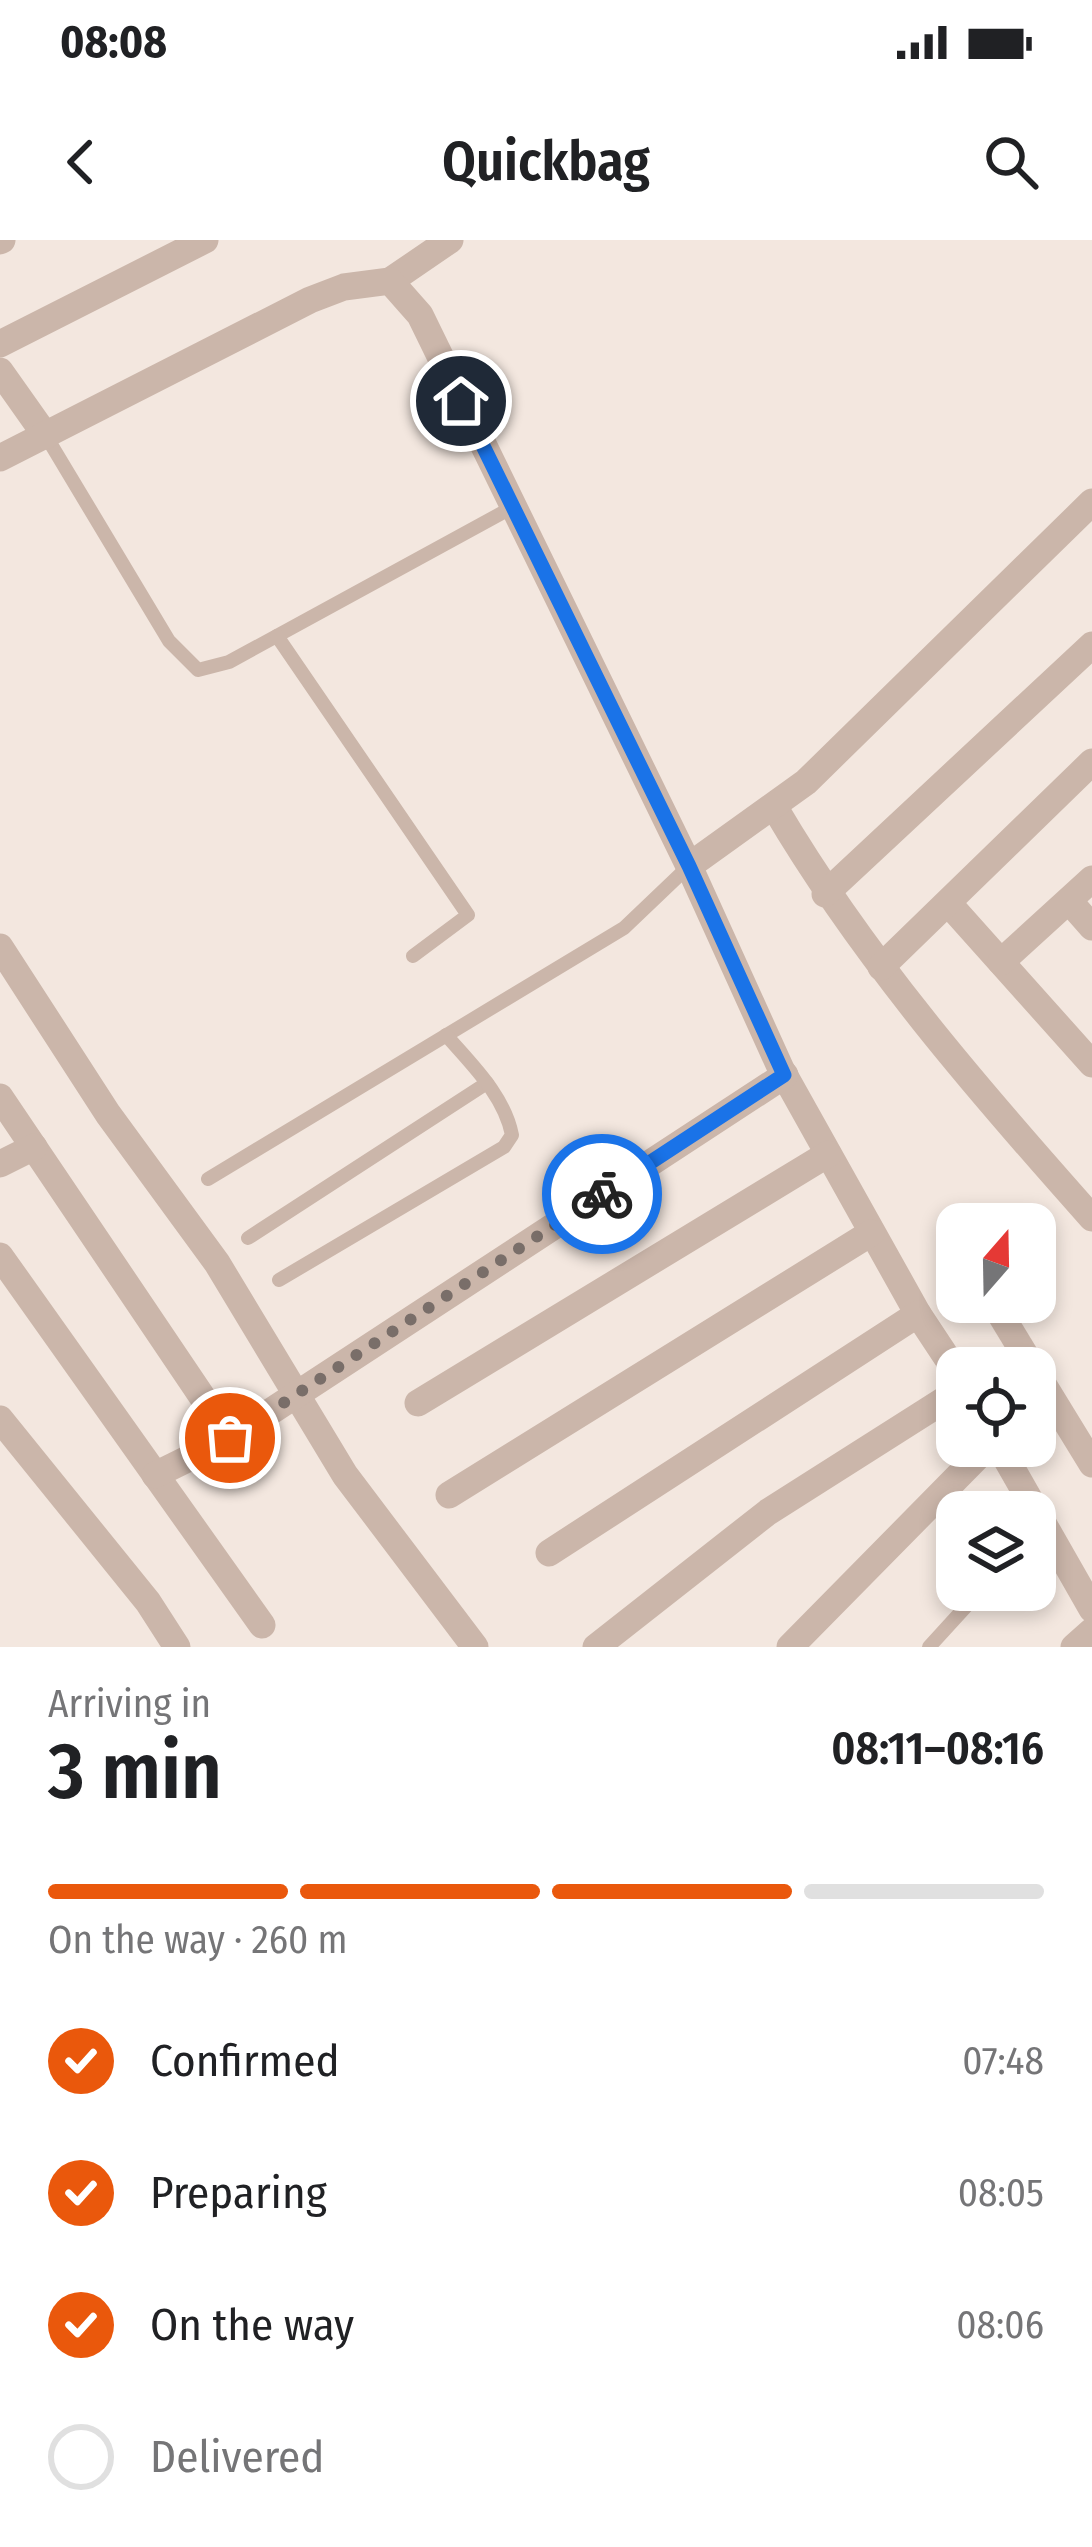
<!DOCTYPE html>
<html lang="en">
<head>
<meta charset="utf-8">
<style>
	body { margin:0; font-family:"Fira Sans Condensed",sans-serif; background:#f2f2f2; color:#202124; height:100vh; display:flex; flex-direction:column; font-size:45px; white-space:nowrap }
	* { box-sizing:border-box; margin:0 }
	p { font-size:39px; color:#757577 }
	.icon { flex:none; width:66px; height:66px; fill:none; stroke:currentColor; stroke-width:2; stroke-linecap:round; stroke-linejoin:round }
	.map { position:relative; height:1407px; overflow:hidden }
	.drawer { display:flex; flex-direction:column; background:#fff; flex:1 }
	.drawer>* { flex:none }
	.needle { width:78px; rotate:20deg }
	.buttons { position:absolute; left:936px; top:963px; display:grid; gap:24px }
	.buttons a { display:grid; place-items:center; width:120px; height:120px; border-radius:24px; background:#fff; box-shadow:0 6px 18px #0003; font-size:60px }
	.pin { position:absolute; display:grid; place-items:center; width:102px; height:102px; color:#fff; margin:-51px; border:6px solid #fff; border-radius:50%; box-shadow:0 3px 12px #0007 }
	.courier { position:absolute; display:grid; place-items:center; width:120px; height:120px; margin:-60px; border:9px solid #1a73e8; border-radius:50%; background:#fff; color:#222; box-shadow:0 3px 15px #0007 }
	.overview em { font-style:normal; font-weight:600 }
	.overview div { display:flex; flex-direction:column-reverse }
	.overview { display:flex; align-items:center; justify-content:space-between; height:204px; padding:0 48px }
	h1 { font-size:78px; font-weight:600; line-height:90px }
	.bar { display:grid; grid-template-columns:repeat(4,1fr); gap:18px 12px; align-content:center; height:144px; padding:0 48px }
	.bar i { height:15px; border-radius:9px; background:#e0e0e0 }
	.bar .selected { background:#ea580c }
	.bar p { grid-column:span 4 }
	ol { padding:0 48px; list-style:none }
	li { display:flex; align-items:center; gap:36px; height:132px }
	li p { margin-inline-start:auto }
	li .icon { padding:12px; border-radius:50%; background:#ea580c; color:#fff; stroke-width:4 }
	li:last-child { color:#757577 }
	li i { width:66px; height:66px; border:6px solid #e0e0e0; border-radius:50% }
	.status { display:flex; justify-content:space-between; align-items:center; height:84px; padding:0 60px; background:#fff; direction:ltr }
	.status svg { height:33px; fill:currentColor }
	header { display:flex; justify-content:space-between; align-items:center; height:156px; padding:0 48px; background:#fff; font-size:54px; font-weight:600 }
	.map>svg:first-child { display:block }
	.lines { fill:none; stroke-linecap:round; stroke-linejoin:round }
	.lane { stroke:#cbb6aa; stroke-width:14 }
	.street { stroke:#cbb6aa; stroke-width:27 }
	.done { stroke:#796e69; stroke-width:12; stroke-dasharray:0 21.6 }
	.route { stroke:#1a73e8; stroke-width:15 }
</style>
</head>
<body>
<div class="status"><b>08:08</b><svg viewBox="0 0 49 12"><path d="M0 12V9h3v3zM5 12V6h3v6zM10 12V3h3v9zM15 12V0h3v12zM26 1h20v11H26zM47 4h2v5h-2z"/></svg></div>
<header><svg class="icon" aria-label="back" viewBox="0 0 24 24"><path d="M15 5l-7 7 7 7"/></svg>Quickbag<svg class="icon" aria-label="search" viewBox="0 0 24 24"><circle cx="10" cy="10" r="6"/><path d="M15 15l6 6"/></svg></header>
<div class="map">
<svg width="1092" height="1407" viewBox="0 0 1092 1407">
	<rect width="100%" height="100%" fill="#f3e7df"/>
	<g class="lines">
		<!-- lane -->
		<g class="lane">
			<polyline points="46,196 169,401 198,430 229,422 513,267"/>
			<polyline points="277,396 468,675 413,716"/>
			<polyline points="208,939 624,688 689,626"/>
			<polyline points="248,998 487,843"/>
			<path d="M279 1040 504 907 512 895C504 855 472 825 446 795"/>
			<polyline points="929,1407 981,1350"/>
		</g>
		<!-- street -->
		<g class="street">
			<polyline points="0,1 2,0"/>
			<polyline points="390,41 450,0"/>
			<polyline points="0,104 205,0"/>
			<polyline points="0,131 46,196"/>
			<polyline points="0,218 310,60 344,47 390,41 420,75 689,626 781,829 918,1074 957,1133"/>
			<path d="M775 568C862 716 978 850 1092 978"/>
			<polyline points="689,626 806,542 1092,262"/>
			<polyline points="825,654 1092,405"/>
			<polyline points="1070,662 1092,687"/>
			<polyline points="949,664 1092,824"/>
			<polyline points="0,707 108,874 217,1023 345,1235 475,1407"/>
			<polyline points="1001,722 1092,639"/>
			<polyline points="881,727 1092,522"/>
			<polyline points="0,857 230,1198"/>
			<polyline points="0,924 34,907"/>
			<polyline points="950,993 957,1004"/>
			<polyline points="0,1016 262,1385"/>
			<polyline points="993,1062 1033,1128"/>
			<polyline points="1035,1131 1092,1224"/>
			<polyline points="418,1163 828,914"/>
			<polyline points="0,1179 148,1362 177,1407"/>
			<polyline points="999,1206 1092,1369"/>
			<polyline points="155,1235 230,1198 785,835"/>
			<polyline points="449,1255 871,993"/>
			<polyline points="549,1313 918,1074"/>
			<polyline points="596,1407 768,1272 957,1152"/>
			<polyline points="790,1407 988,1206"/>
			<polyline points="1074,1407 1092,1391"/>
		</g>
	</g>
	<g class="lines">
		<!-- done -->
		<polyline class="done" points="230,1198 602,954"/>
		<!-- route -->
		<polyline class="route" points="461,161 689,626 784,835 602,954"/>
	</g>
</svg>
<div class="buttons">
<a><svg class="needle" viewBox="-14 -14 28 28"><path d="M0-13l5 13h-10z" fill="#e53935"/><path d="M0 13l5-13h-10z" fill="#757577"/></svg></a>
<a><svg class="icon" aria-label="locate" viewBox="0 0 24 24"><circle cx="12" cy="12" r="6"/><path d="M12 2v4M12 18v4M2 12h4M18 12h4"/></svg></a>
<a><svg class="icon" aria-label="layers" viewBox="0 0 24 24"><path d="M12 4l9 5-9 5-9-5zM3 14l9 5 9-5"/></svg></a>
</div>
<div class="pin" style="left:230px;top:1198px;background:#ea580c"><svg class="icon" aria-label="bag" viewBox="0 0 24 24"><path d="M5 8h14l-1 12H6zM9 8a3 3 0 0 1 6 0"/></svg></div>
<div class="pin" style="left:461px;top:161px;background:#1f2937"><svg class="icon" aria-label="home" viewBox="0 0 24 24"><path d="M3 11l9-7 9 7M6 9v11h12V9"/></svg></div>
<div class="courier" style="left:602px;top:954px"><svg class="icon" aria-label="bike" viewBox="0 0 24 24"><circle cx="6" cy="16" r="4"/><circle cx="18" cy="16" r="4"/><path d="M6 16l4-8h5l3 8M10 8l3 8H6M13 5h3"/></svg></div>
</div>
<section class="drawer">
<div class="overview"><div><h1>3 min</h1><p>Arriving in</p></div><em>08:11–08:16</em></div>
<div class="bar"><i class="selected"></i><i class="selected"></i><i class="selected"></i><i></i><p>On the way · 260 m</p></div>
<ol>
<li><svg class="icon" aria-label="check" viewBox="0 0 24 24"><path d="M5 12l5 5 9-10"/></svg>Confirmed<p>07:48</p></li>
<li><svg class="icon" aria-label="check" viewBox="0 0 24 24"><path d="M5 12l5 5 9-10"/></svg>Preparing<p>08:05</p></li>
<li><svg class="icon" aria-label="check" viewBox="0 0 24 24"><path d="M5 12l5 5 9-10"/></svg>On the way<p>08:06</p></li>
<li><i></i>Delivered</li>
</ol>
</section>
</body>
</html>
